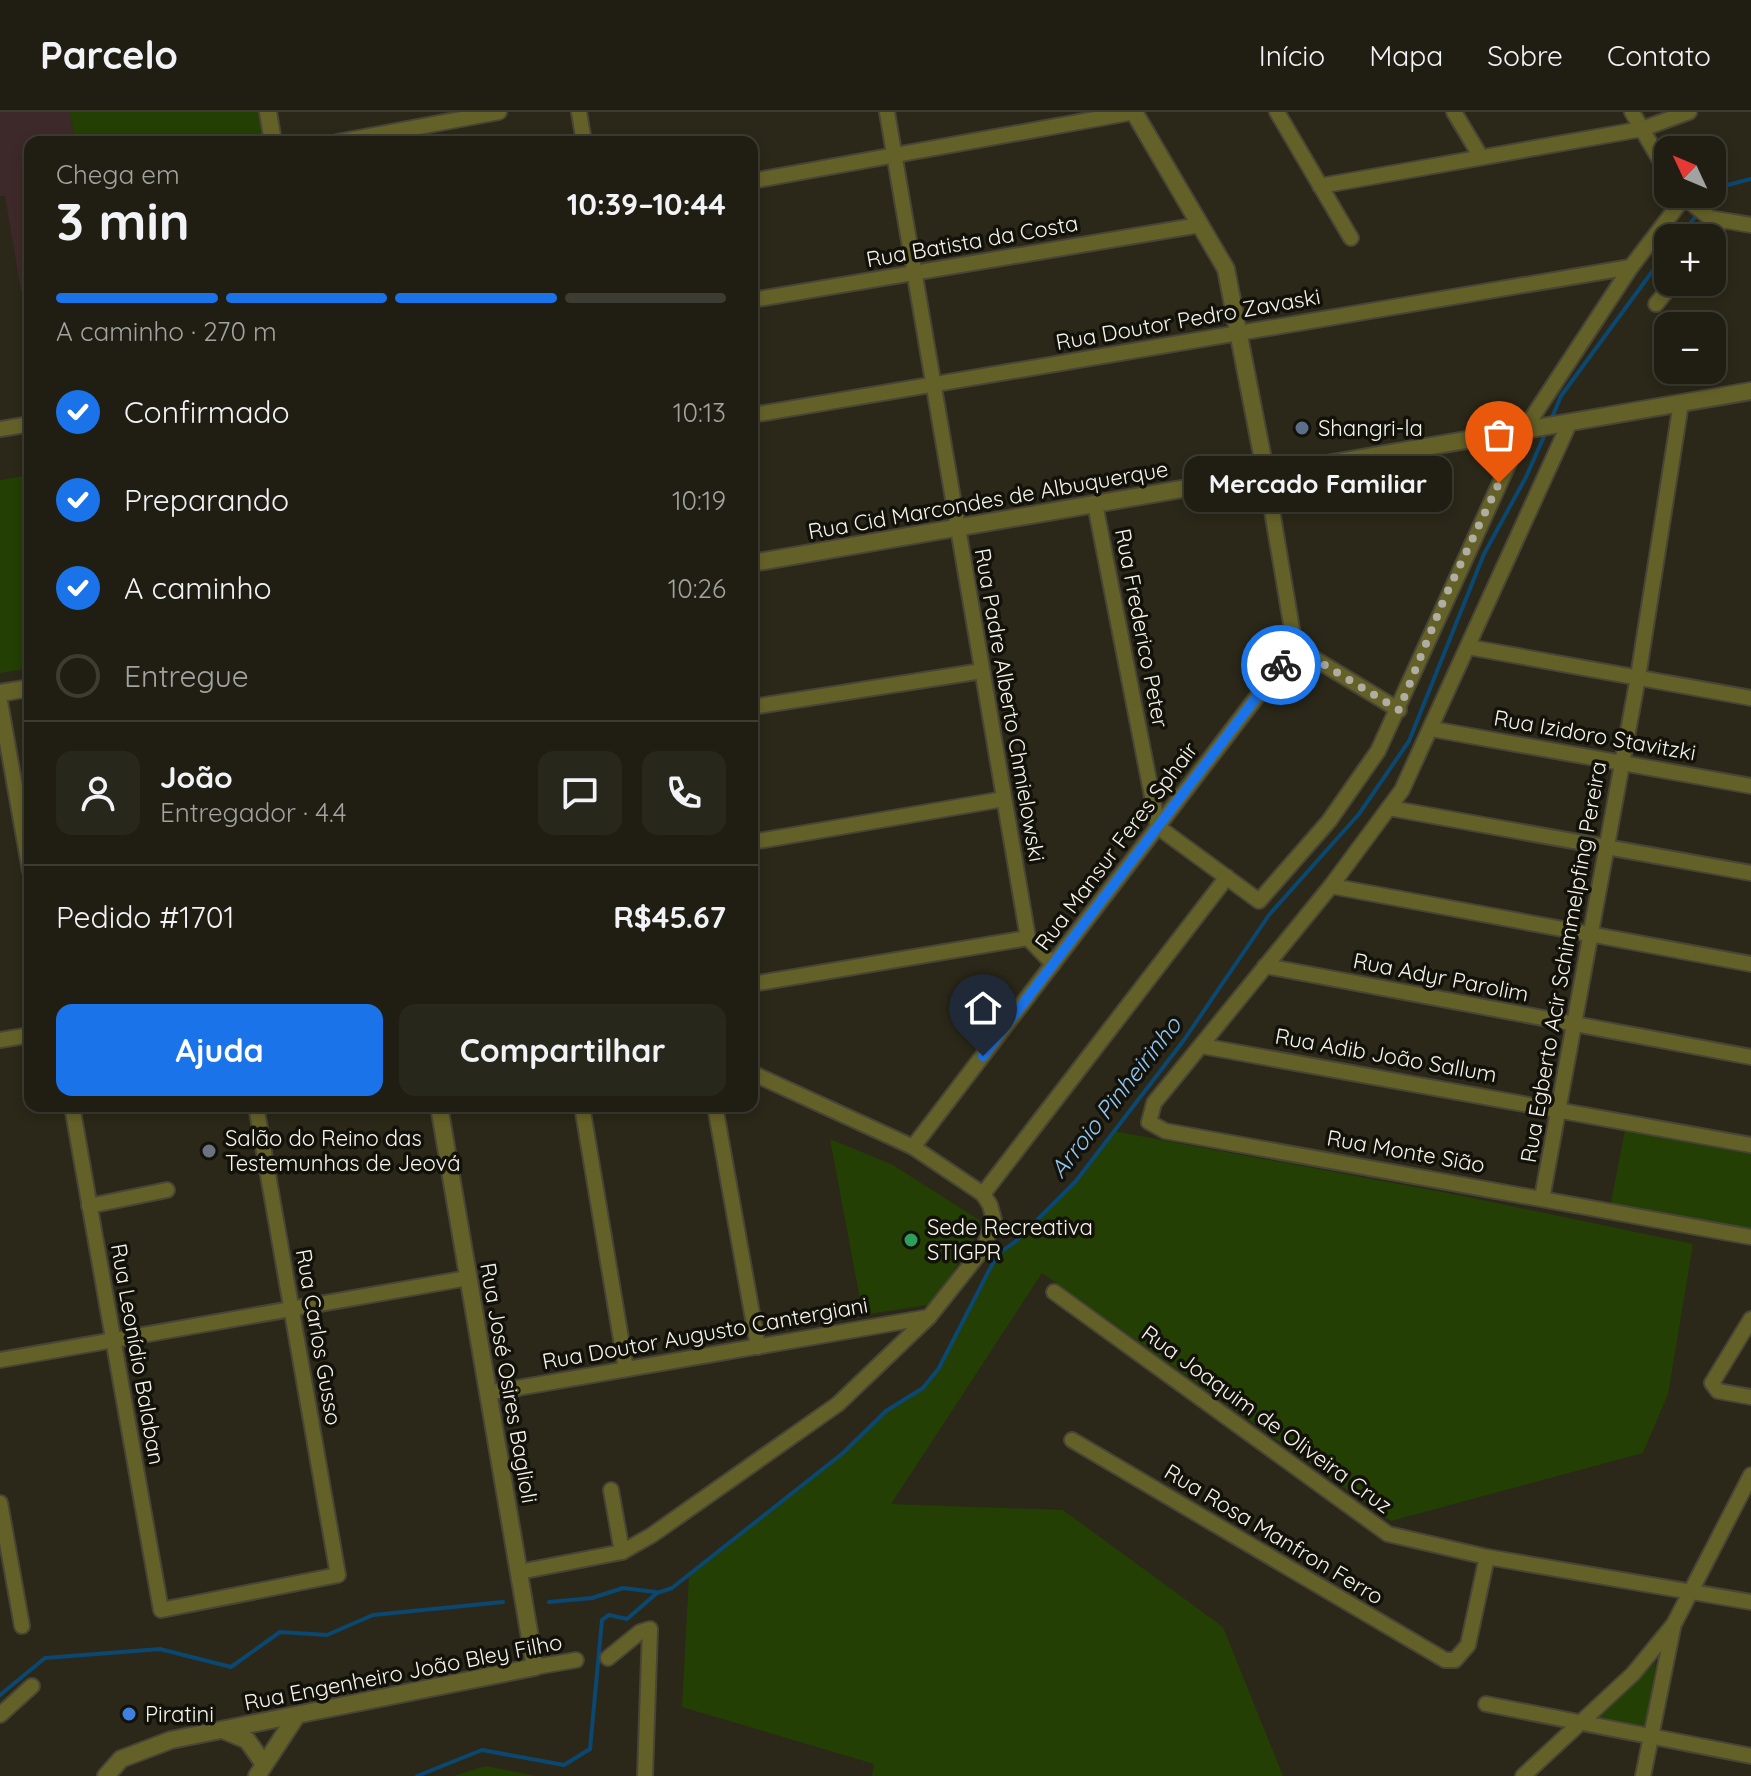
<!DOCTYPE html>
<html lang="pt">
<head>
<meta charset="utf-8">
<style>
	body { margin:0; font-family:Quicksand,sans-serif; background:#28271c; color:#f1f3f6; height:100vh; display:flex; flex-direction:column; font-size:30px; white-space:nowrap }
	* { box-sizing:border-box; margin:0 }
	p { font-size:26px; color:#a2a2a0 }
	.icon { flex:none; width:44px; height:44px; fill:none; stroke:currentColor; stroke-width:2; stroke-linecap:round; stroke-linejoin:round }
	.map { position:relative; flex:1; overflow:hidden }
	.drawer { position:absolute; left:24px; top:24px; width:734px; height:976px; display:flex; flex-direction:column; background:#201e13; border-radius:16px; box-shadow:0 4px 12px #0003,0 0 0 2px #3d3c33 }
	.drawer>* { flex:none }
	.needle { width:52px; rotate:314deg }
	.controls { position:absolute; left:1654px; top:24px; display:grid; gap:16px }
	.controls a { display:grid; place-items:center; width:72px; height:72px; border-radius:16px; background:#201e13; box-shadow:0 4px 12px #0003,0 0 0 2px #3d3c33; font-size:40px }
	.pin { position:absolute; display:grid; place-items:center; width:68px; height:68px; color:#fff; margin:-82px -34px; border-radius:50% 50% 50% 0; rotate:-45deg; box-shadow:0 0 8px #0007 }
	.pin .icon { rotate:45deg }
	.courier { position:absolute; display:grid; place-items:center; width:80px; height:80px; margin:-40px; border:6px solid #1a73e8; border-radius:50%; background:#fff; color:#222; box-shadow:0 2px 10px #0007 }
	.bubble { position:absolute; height:56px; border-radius:16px; background:#201e13; box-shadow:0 4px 12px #0003,0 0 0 2px #3d3c33; font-size:26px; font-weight:700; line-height:56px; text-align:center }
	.overview em { font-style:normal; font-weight:700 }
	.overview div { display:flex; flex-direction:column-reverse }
	.overview { display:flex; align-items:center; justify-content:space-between; height:136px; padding:0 32px }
	h1 { font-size:52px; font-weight:700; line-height:60px }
	.bar { display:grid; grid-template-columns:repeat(4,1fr); gap:12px 8px; align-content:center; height:96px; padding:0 32px }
	.bar i { height:10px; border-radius:6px; background:#3d3c33 }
	.bar .active { background:#1a73e8 }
	.bar p { grid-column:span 4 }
	.line { display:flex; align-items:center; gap:20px; padding:0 32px; border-top:2px solid #3d3c33 }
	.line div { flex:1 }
	.round { display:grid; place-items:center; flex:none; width:84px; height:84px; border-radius:16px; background:#28271c }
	ol { padding:0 32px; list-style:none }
	li { display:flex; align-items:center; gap:24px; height:88px }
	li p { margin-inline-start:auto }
	li .icon { padding:8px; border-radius:50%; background:#1a73e8; color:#fff; stroke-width:4 }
	li:last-child { color:#a2a2a0 }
	li i { width:44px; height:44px; border:4px solid #3d3c33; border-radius:50% }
	.primary-button { display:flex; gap:16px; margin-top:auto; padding:16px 32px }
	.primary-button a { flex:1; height:92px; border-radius:16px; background:#1a73e8; color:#fff; font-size:32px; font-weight:700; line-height:92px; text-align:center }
	.primary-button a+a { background:#28271c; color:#f1f3f6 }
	header { display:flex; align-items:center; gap:48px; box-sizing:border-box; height:112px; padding:0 40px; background:#201e13; border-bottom:2px solid #3d3c33 }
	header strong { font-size:38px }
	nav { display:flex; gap:44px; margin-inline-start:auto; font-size:28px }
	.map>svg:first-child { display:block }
	.education { fill:#3d2929 }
	.green { fill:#233f04 }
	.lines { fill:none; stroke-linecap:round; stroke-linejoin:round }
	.stream { stroke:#0a4771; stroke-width:4 }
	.minor-casing { stroke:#484536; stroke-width:18 }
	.tertiary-casing { stroke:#484536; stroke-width:20 }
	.minor { stroke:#646128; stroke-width:14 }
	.tertiary { stroke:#646128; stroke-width:16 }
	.done { stroke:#b0ada2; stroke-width:8; stroke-dasharray:0 14.4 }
	.route { stroke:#1a73e8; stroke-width:10 }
	.service-dot { fill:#5c6f8a; stroke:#12110a; stroke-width:3 }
	.worship-dot { fill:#6b7280; stroke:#12110a; stroke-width:3 }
	.leisure-dot { fill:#2e9e5b; stroke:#12110a; stroke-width:3 }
	.shop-dot { fill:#3f7fe0; stroke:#12110a; stroke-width:3 }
	.labels { text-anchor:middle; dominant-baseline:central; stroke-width:7; stroke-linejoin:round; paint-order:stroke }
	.street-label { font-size:22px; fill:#f7f4eb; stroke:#12110a }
	.poi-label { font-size:22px; fill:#f7f4eb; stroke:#12110a; text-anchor:start }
	.water-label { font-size:24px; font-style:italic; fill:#92c7f6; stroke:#12110a }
</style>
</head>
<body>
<header>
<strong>Parcelo</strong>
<nav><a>Início</a><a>Mapa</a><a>Sobre</a><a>Contato</a></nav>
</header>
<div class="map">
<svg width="1751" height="1664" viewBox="0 0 1751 1664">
	<rect width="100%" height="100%" fill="#2b2819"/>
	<!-- education -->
	<polygon class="education" points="0,0 70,0 75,30 30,30 30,178 21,179 5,84 0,84"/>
	<!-- green -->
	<g class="green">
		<polygon points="70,0 258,0 263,30 75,30"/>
		<polygon points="30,363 30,556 0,561 0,368"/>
		<polygon points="1626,1013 1751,1037 1751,1121 1610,1095"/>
		<polygon points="1113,1019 1458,1083 1693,1132 1668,1282 1643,1341 1391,1409 1042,1161 891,1392 1063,1398 1223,1515 1283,1664 872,1664 874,1652 682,1595 689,1463 843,1341 886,1299 923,1276 939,1256 997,1143 1016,1129 1076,1069"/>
		<polygon points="830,1027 893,1053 979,1108 981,1115 933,1192 863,1203"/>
		<polygon points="1656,1550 1645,1619 1593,1610"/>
		<polygon points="486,1654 536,1664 453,1664"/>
	</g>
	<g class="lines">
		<!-- stream -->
		<g class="stream">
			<polyline points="1678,126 1720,75 1751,67"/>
			<polyline points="1551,308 1561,284 1668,138"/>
			<polyline points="549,1490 592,1486 623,1476 656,1480"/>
			<polyline points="0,1583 45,1546 160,1537 231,1555 280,1520 327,1523 373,1503 503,1490"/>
			<polyline points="417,1664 482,1638 564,1653 590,1637 602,1508 609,1503 627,1507 657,1481 672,1476 843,1341 886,1299 923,1276 939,1256 997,1143 1016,1129 1076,1069 1184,928 1269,803 1359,702 1409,629 1484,442 1526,365 1546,320"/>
		</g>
		<defs>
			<g id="minor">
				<polyline points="579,0 584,30"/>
				<polyline points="887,0 1028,826 1053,852"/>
				<polyline points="1277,0 1351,126"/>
				<polyline points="1454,0 1481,45"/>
				<polyline points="1632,0 1668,62"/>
				<polyline points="337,30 499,0"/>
				<polyline points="752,69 1134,0"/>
				<polyline points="1320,74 1642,17 1689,0"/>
				<polyline points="1680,82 1710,106 1751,113"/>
				<polyline points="1708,126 1721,110"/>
				<polyline points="752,188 1200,113"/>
				<polyline points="1656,192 1674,170"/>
				<polyline points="752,303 1631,155"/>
				<polyline points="1569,312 1402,678 1331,774 1154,991 1149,1010 1165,1019 1751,1125"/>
				<polyline points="0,317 30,312"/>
				<polyline points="1266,363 1295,535 1399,598"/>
				<polyline points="1095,392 1158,715 1259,789 1329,709 1378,639 1524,318 1631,155 1683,87"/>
				<polyline points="1468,535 1751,586"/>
				<polyline points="0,590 30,759"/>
				<polyline points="752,595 982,559"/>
				<polyline points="1432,617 1751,674"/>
				<polyline points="1389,696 1751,761"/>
				<polyline points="752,730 1004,687"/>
				<polyline points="1331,774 1751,852"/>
				<polyline points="1265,854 1751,945"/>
				<polyline points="752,872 1028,826"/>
				<polyline points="0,928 30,923"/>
				<polyline points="1202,934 1751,1033"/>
				<polyline points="72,994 161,1498 338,1463 256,994"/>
				<polyline points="582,994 626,1257"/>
				<polyline points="715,994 758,1235"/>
				<polyline points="913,1035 1295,535"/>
				<polyline points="983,1082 1227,765"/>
				<polyline points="1542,1086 1638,565 1681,291"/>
				<polyline points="89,1094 167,1078"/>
				<polyline points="1054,1180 1388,1422 1487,1445 1751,1490"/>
				<polyline points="1751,1207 1712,1271 1718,1279 1751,1285"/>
				<polyline points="0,1248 468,1166"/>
				<polyline points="488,1281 929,1205"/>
				<polyline points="1072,1328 1445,1548 1455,1548 1468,1533 1487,1445"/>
				<polyline points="611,1378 622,1440"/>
				<polyline points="0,1391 22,1514"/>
				<polyline points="519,1460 622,1440 652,1423 838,1292 929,1205 983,1137 994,1108 990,1093 983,1082 913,1035 752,961"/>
				<polyline points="608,1546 640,1520 650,1517 645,1664"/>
				<polyline points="535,1555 576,1548"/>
				<polyline points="1486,1592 1751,1644"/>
				<polyline points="0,1603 32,1574"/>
				<polyline points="1523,1664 1633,1562 1674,1512 1751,1363"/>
				<polyline points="1643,1664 1673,1516"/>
			</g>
			<g id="tertiary">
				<polyline points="268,0 273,30"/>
				<polyline points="1134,0 1226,157 1266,363"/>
				<polyline points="752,451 1751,279"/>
				<polyline points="0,581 30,576"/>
				<polyline points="223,1618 247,1628 264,1652"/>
				<polyline points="106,1664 121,1647 171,1628 535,1555 439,994"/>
				<polyline points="257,1664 297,1603"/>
			</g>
		</defs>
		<!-- minor casing -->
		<use href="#minor" class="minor-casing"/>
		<!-- tertiary casing -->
		<use href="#tertiary" class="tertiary-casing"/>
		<!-- minor -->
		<use href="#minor" class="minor"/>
		<!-- tertiary -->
		<use href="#tertiary" class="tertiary"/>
	</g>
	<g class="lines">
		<!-- done -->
		<polyline class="done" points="1281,553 1295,535 1399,598 1445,485 1499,371"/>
		<!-- route -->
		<polyline class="route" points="983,944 1281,553"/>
	</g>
	<!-- markers -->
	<circle class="service-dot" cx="1302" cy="316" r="8"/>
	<circle class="worship-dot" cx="209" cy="1039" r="8"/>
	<circle class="leisure-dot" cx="911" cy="1128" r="8"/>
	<circle class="shop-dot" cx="129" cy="1602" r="8"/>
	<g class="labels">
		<!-- street labels -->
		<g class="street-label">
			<text transform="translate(972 129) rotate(-10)">Rua Batista da Costa</text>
			<text transform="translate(1188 207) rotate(-10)">Rua Doutor Pedro Zavaski</text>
			<text transform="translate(988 388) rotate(-10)">Rua Cid Marcondes de Albuquerque</text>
			<text transform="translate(1142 516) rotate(79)">Rua Frederico Peter</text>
			<text transform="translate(1010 593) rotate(80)">Rua Padre Alberto Chmielowski</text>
			<text transform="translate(1595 623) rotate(10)">Rua Izidoro Stavitzki</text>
			<text transform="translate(1116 734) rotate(-53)">Rua Mansur Feres Sphair</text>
			<text transform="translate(1563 850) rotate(-80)">Rua Egberto Acir Schimmelpfing Pereira</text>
			<text transform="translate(1441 865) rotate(11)">Rua Adyr Parolim</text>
			<text transform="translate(1386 943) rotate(10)">Rua Adib João Sallum</text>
			<text transform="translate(1406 1039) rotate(10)">Rua Monte Sião</text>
			<text transform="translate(705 1221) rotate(-10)">Rua Doutor Augusto Cantergiani</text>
			<text transform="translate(319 1225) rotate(80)">Rua Carlos Gusso</text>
			<text transform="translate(138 1242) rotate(80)">Rua Leonídio Balaban</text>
			<text transform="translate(509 1271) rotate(80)">Rua José Osires Baglioli</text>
			<text transform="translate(1267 1307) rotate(36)">Rua Joaquim de Oliveira Cruz</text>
			<text transform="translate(1274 1422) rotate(31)">Rua Rosa Manfron Ferro</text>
			<text transform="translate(403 1560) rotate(-11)">Rua Engenheiro João Bley Filho</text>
		</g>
		<!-- poi labels -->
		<g class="poi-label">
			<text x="1318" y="316">Shangri-la</text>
			<text x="225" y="1026">Salão do Reino das<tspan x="225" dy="25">Testemunhas de Jeová</tspan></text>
			<text x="927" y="1115">Sede Recreativa<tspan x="927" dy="25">STIGPR</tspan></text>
			<text x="145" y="1602">Piratini</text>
		</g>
		<!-- water labels -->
		<g class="water-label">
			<text transform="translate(1115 985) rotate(-52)">Arroio Pinheirinho</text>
		</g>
	</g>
</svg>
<div class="controls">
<a><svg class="needle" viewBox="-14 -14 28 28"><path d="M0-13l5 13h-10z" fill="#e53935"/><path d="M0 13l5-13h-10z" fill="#a2a2a0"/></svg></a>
<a>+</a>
<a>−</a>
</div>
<div class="pin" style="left:1499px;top:371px;background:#ea580c"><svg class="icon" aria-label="bag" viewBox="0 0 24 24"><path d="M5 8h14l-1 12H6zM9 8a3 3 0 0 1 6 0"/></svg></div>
<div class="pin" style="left:983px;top:944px;background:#1f2937"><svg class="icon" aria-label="home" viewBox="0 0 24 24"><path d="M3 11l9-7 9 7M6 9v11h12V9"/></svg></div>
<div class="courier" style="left:1281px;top:553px"><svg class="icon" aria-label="bike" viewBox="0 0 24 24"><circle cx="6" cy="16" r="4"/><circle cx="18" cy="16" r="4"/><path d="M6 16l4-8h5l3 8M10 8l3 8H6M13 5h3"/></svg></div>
<div class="bubble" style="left:1184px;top:344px;width:268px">Mercado Familiar</div>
<section class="drawer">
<div class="overview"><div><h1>3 min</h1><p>Chega em</p></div><em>10:39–10:44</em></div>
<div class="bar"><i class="active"></i><i class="active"></i><i class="active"></i><i></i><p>A caminho · 270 m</p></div>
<ol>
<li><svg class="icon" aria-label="check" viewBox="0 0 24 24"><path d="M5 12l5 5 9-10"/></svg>Confirmado<p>10:13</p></li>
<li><svg class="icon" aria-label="check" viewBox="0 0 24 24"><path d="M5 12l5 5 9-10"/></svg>Preparando<p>10:19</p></li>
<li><svg class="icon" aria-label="check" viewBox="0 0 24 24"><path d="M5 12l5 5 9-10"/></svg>A caminho<p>10:26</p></li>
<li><i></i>Entregue</li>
</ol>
<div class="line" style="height:144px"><a class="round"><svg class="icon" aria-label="person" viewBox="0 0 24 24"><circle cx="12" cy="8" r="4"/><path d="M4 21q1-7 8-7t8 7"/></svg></a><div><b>João</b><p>Entregador · 4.4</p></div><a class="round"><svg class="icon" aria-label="chat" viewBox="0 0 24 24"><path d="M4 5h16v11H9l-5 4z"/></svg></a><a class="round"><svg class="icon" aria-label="phone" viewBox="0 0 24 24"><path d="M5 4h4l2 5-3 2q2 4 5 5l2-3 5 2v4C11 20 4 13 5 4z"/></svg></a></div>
<div class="line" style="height:104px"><div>Pedido #1701</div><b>R$45.67</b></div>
<div class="primary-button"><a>Ajuda</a><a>Compartilhar</a></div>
</section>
</div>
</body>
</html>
